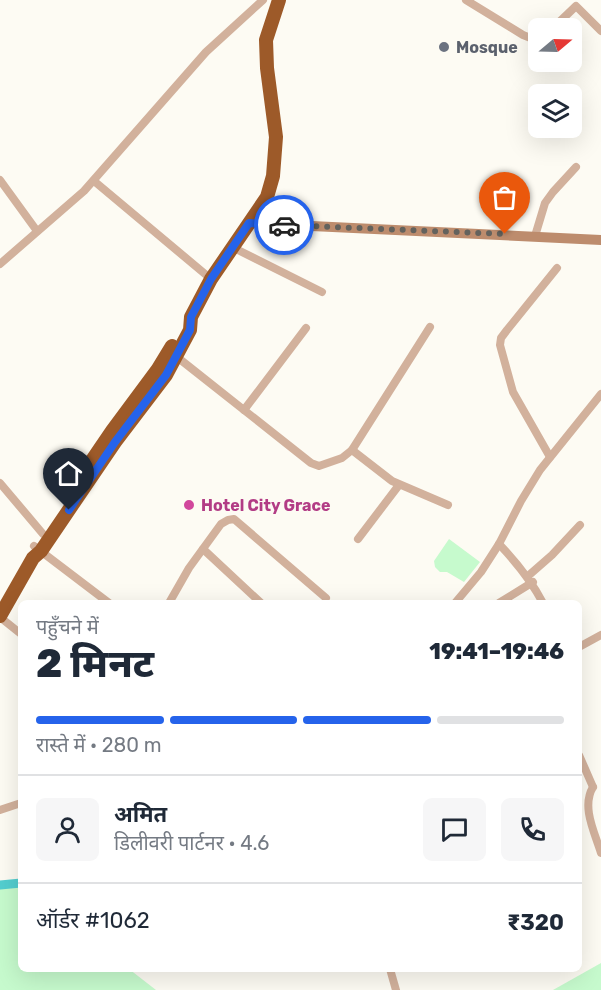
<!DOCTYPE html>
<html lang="hi">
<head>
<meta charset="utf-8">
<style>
	body { margin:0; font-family:Rubik,"Noto Sans Devanagari",sans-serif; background:#f6f6f7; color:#1f2937; height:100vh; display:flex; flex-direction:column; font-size:22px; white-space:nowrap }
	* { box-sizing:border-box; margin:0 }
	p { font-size:20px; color:#747a83 }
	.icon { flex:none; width:33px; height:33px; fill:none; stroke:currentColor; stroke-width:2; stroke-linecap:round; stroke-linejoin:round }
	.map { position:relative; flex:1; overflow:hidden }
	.details { position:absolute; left:18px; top:600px; width:564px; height:372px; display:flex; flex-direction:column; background:#fff; border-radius:9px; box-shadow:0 6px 24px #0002 }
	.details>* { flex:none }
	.needle { width:39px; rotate:71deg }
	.controls { position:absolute; left:528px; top:18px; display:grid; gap:12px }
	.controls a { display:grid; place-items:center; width:54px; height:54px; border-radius:9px; background:#fff; box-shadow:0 6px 24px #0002; font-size:30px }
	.pin { position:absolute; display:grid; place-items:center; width:51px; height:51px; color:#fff; margin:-62px -26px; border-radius:50% 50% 50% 0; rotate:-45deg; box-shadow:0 0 6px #0007 }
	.pin .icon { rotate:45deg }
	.courier { position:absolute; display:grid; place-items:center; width:60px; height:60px; margin:-30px; border:4px solid #2563eb; border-radius:50%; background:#fff; color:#222; box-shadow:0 2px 8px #0007 }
	.head em { font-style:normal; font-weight:800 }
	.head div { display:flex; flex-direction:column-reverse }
	.head { display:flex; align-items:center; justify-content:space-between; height:102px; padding:0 18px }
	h1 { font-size:39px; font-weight:800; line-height:45px }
	.bar { display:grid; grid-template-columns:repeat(4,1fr); gap:9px 6px; align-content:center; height:72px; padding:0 18px }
	.bar i { height:8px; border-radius:4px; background:#e0e1e3 }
	.bar .selected { background:#2563eb }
	.bar p { grid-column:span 4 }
	.line { display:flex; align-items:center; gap:15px; padding:0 18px; border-top:2px solid #e0e1e3 }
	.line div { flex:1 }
	.round { display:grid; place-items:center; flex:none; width:63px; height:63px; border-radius:9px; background:#f6f6f7 }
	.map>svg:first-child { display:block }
	.green { fill:#c6facd }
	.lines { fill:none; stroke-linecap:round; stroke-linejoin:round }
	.canal { stroke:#53cecf; stroke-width:9 }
	.street { stroke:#d2b19c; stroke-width:8 }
	.secondary { stroke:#bd8c6d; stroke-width:10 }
	.highway { stroke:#9d5a29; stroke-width:14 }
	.done { stroke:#63625d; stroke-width:6; stroke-dasharray:0 10.8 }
	.route { stroke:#2563eb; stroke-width:8 }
	.worship-dot { fill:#6b7280; stroke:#fdfbf3; stroke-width:2 }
	.hotel-dot { fill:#d1479c; stroke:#fdfbf3; stroke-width:2 }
	.labels { text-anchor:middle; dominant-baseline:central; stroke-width:4.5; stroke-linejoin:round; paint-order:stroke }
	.worship-label { font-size:16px; font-weight:bold; fill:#5b616d; stroke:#fdfbf3; text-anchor:start }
	.hotel-label { font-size:16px; font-weight:bold; fill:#b23c85; stroke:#fdfbf3; text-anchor:start }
</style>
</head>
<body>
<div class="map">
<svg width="601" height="990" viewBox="0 0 601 990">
	<rect width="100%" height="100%" fill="#fdfbf3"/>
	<!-- green -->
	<g class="green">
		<polygon points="449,539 480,562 464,582 447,572 440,572 435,567 434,561"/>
		<polygon points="0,884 21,887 21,969 129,969 156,990 0,990"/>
		<polygon points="601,963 601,990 553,990"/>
	</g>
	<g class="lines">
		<!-- canal -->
		<polyline class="canal" points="0,885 21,883"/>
		<!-- street -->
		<g class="street">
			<polyline points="466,0 523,35 538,41"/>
			<polyline points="553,28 576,6 601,31"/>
			<polyline points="0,180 37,231"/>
			<polyline points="94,181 211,279"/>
			<polyline points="535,236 545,203 553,192 576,167"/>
			<polyline points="232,247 322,292"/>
			<polyline points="0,264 84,191 206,52 263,0"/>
			<polyline points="177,357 311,463 319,466 342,458 352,450 430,327"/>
			<polyline points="244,410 306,328"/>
			<polyline points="352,450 392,481 448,505"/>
			<polyline points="550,457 513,392 500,345 501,338 507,330 557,268"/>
			<polyline points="0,483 43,534"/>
			<polyline points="358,539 399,485"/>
			<path d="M499 544C517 563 531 580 543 603"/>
			<polyline points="34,546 109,603"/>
			<polyline points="203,549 261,603"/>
			<polyline points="528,576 552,555 580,525"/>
			<polyline points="169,603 189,568 221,524 228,520 234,519 326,598"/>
			<polyline points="455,603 481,572 499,544 521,501 540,470 601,394"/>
			<polyline points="499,603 533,582"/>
			<polyline points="0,617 21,634"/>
			<polyline points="579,647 601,635"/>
			<polyline points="579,755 593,787"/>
			<path d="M593 787C581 807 595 833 601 853"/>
			<polyline points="0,810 21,803"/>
			<polyline points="390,969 396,990"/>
		</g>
		<!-- secondary -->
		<polyline class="secondary" points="249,223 601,240"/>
		<!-- highway -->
		<g class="highway">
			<polyline points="67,497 112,431 158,369 172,346"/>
			<polyline points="0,616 33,558 41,551 115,442 166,375 190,330 191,317 211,279 267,197 273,176 276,137 267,68 266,40 279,0"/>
		</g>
	</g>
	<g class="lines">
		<!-- done -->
		<polyline class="done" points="284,225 505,234"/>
		<!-- route -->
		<polyline class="route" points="69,510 115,442 166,375 190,330 191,317 211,279 249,223 284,225"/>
	</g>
	<!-- markers -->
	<circle class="worship-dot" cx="444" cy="47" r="6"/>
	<circle class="hotel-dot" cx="189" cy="505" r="6"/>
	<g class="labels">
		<!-- worship labels -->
		<g class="worship-label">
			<text x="456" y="47">Mosque</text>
		</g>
		<!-- hotel labels -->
		<g class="hotel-label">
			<text x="201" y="505">Hotel City Grace</text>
		</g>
	</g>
</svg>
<div class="controls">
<a><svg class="needle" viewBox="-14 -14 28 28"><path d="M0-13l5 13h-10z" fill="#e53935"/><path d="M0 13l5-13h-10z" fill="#747a83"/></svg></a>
<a><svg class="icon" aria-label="layers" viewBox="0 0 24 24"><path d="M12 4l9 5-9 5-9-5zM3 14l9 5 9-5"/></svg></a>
</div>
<div class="pin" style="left:505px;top:234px;background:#ea580c"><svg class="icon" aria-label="bag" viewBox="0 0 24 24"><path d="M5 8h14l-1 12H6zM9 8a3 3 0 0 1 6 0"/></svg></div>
<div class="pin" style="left:69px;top:510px;background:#1f2937"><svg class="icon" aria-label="home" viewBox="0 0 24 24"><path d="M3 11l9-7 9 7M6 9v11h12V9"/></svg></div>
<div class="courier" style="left:284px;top:225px"><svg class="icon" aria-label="car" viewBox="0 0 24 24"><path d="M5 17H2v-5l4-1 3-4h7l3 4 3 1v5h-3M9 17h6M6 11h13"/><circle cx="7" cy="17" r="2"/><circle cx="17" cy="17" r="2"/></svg></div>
<section class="details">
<div class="head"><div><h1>2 मिनट</h1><p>पहुँचने में</p></div><em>19:41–19:46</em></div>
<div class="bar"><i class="selected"></i><i class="selected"></i><i class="selected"></i><i></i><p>रास्ते में · 280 m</p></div>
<div class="line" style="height:108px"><a class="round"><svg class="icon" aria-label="person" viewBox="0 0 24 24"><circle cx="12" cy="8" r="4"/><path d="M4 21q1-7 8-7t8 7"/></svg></a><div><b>अमित</b><p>डिलीवरी पार्टनर · 4.6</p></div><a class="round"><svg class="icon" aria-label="chat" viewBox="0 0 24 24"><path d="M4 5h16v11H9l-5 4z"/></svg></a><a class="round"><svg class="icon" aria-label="phone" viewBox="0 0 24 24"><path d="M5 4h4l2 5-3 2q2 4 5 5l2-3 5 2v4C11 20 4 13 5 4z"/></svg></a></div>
<div class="line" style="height:78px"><div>ऑर्डर #1062</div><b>₹320</b></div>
</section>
</div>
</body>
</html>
